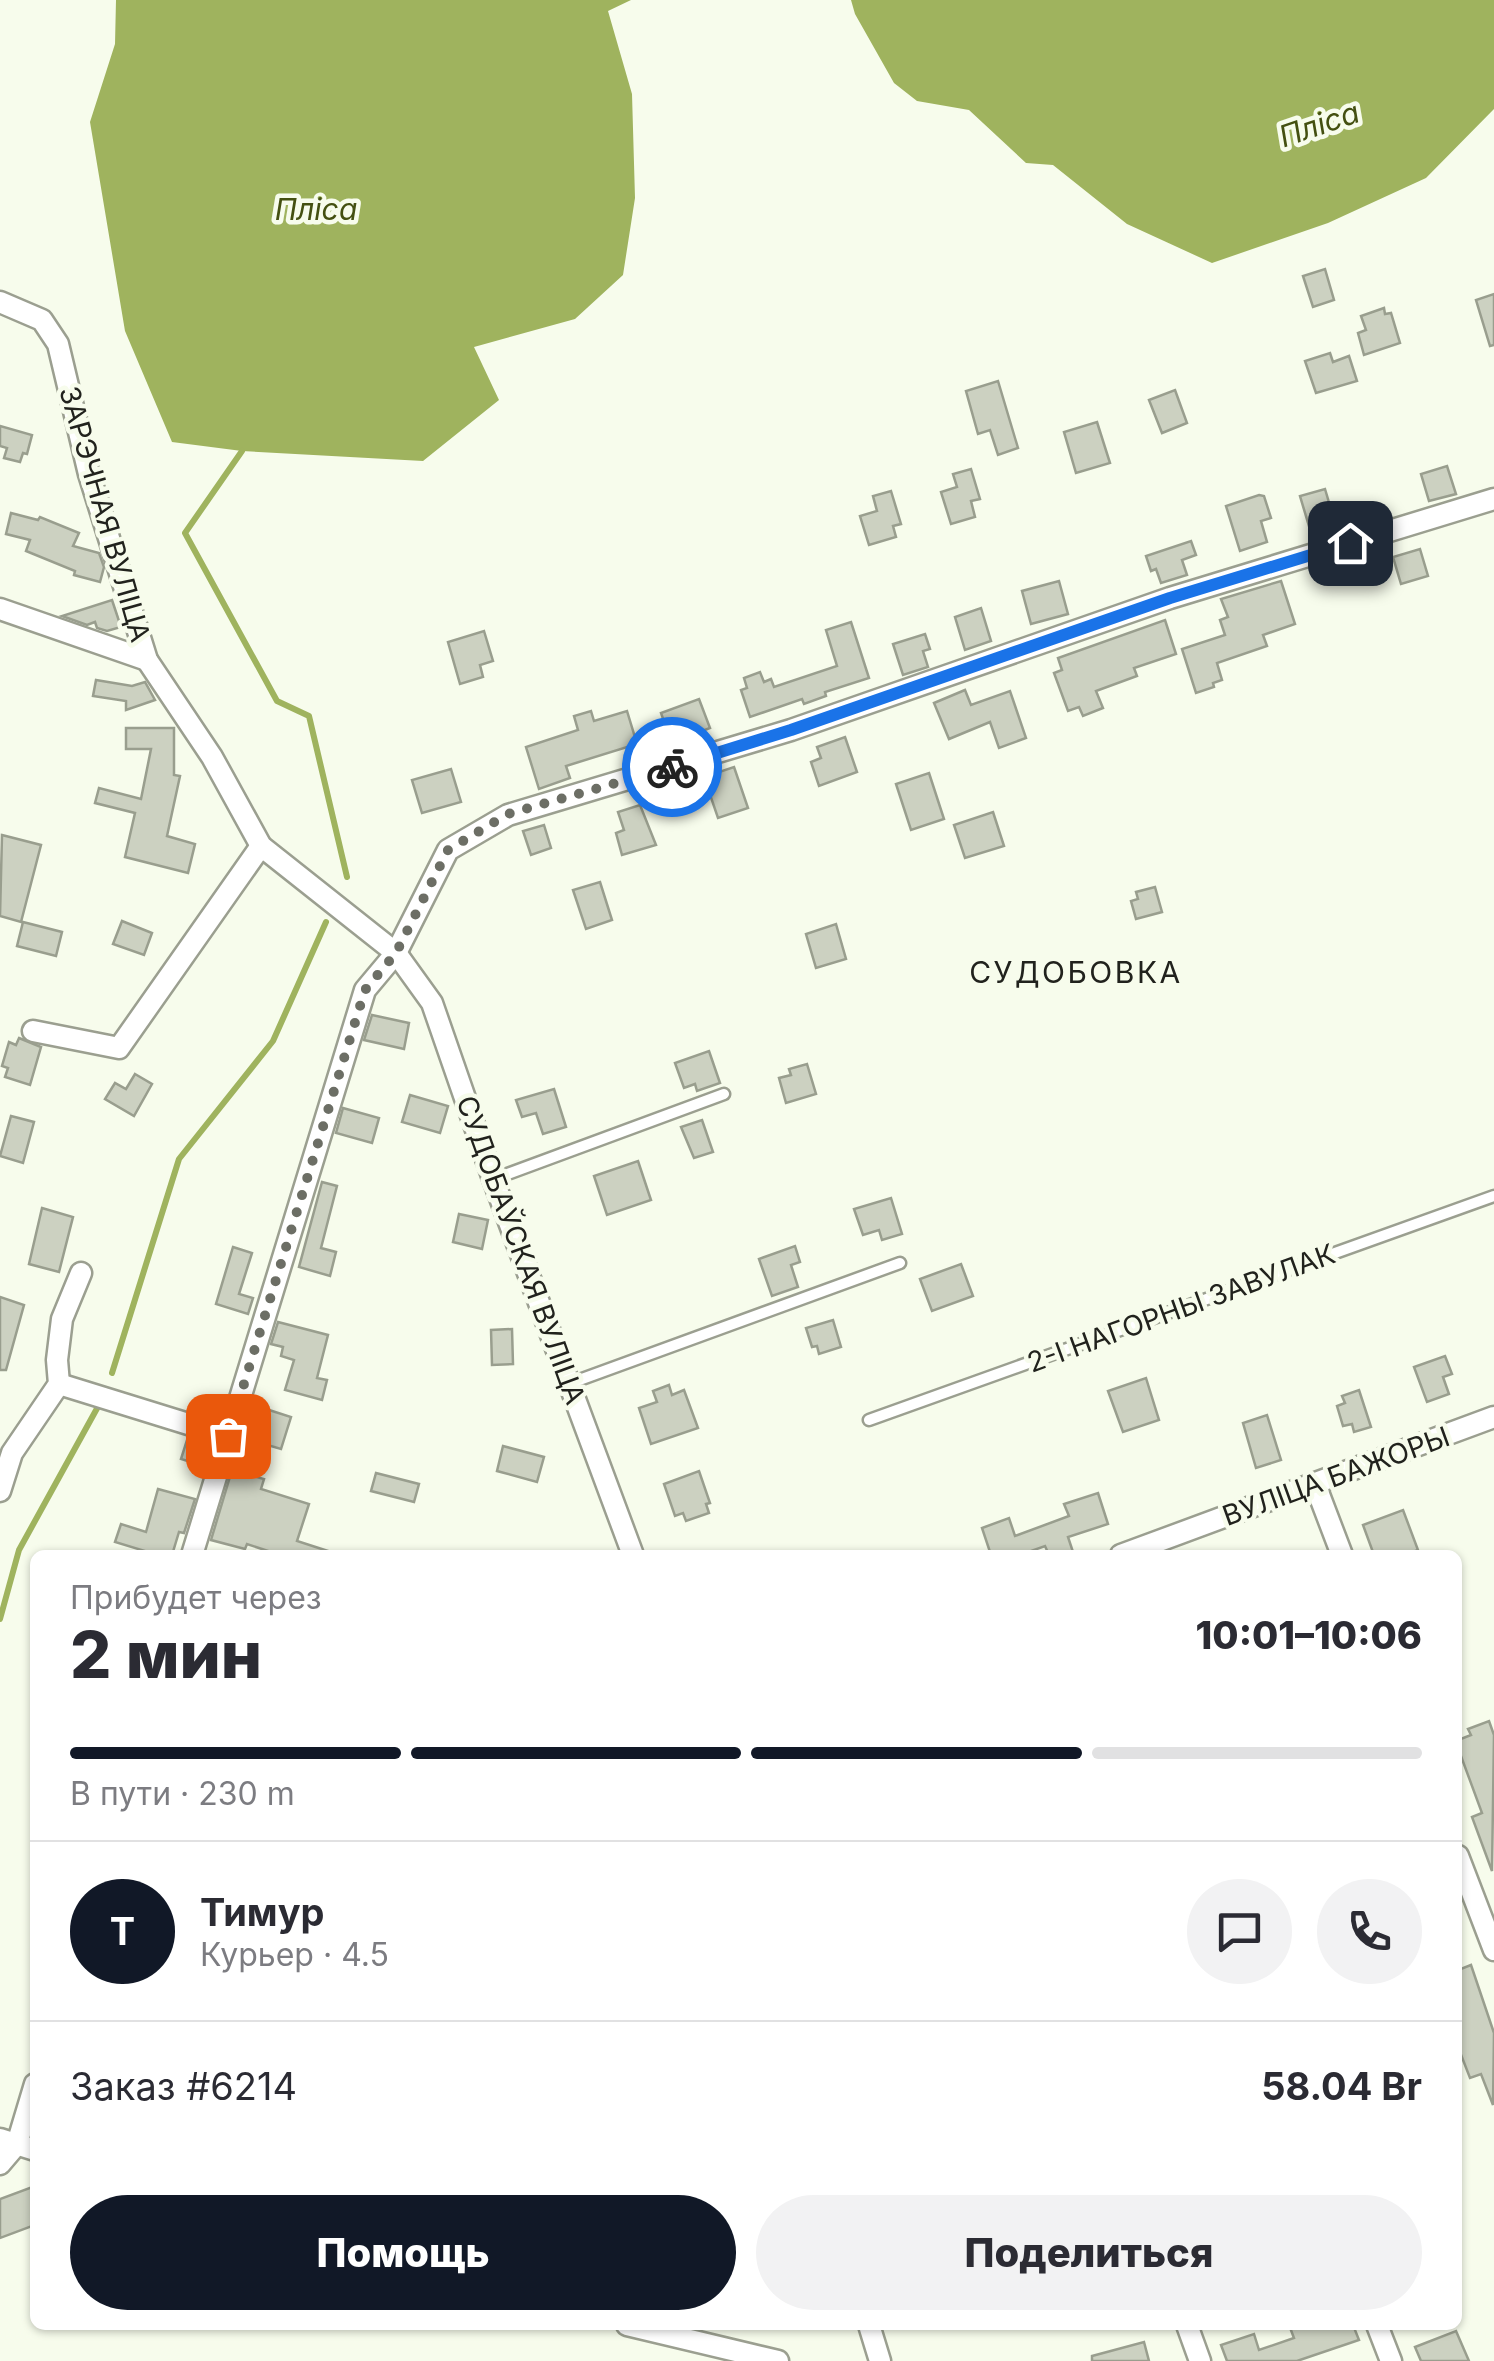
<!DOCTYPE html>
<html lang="ru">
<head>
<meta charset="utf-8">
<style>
	body { margin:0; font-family:Inter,sans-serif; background:#f2f2f3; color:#2b2b33; height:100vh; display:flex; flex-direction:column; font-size:38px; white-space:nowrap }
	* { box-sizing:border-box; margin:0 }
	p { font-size:32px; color:#7c7c81 }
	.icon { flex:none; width:55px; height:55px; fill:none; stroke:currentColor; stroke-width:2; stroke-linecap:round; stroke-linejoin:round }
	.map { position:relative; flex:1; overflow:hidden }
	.drawer { position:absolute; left:30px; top:1550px; width:1432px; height:780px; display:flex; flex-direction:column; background:#fff; border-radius:15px; box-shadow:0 2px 8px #0004 }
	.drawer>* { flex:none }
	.pin { position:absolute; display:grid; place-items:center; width:85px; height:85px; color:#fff; margin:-42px; border-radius:20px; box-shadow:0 5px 15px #0006 }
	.courier { position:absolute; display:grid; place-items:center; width:100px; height:100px; margin:-50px; border:8px solid #1a73e8; border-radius:50%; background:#fff; color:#222; box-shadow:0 2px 12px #0007 }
	.summary em { font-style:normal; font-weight:800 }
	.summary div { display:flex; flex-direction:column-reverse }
	.summary { display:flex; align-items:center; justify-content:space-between; height:170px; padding:0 40px }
	h1 { font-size:65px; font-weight:800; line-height:75px }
	.bar { display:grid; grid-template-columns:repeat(4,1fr); gap:15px 10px; align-content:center; height:120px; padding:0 40px }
	.bar i { height:12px; border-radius:8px; background:#e1e1e2 }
	.bar .on { background:#111827 }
	.bar p { grid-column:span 4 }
	.line { display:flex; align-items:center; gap:25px; padding:0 40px; border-top:2px solid #e1e1e2 }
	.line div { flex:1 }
	.round { display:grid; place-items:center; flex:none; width:105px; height:105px; border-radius:52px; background:#f2f2f3 }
	.primary-button { display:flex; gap:20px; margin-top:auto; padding:20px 40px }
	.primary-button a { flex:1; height:115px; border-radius:60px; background:#111827; color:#fff; font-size:40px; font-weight:800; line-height:115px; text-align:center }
	.primary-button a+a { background:#f2f2f3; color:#2b2b33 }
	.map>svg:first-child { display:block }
	.water { fill:#9fb35e }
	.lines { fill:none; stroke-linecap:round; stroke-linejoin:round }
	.stream { stroke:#9fb35e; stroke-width:6 }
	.building { fill:#ccd1c1; stroke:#999e8e; stroke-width:2.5 }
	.lane-casing { stroke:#9b9f90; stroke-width:15 }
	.street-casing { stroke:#9b9f90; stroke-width:25 }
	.lane { stroke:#fff; stroke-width:10 }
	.street { stroke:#fff; stroke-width:20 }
	.done { stroke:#6c6e65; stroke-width:10; stroke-dasharray:0 18 }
	.route { stroke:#1a73e8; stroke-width:12 }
	.labels { text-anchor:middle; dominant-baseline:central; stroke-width:9; stroke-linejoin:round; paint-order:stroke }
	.street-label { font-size:28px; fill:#21221d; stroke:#f7fcec }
	.water-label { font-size:30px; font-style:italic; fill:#445011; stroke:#f7fcec }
	.neighbourhood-label { font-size:30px; letter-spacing:2.5px; fill:#21221d; stroke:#f7fcec }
</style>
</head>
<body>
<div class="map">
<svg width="1494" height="2361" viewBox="0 0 1494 2361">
	<rect width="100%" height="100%" fill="#f7fcec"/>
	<!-- water -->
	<g class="water">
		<polygon points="116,0 631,0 608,11 632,94 635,198 623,275 575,319 474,347 499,400 423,461 242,451 172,442 125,331 90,122 115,44"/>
		<polygon points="851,0 1494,0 1494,109 1426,178 1328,223 1212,263 1127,224 1053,165 1026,163 969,110 917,101 894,83 855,14"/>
	</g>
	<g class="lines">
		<!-- stream -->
		<g class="stream">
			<polyline points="242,451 185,533 277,701 309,716 347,877"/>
			<polyline points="112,1373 179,1159 273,1041 326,922"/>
			<polyline points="0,1619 19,1550 100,1403"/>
		</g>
	</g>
	<!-- building -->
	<g class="building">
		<polygon points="1325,269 1334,300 1313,307 1303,276"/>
		<polygon points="1494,294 1494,345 1490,346 1476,300"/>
		<polygon points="1384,308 1385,314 1391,313 1400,343 1364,355 1358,333 1366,330 1361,316"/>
		<polygon points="1330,353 1333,362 1349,356 1357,381 1316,393 1305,361"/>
		<polygon points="998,381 1018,448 998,455 990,430 978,434 966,391"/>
		<polygon points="1175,390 1187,423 1162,433 1149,400"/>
		<polygon points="1097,422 1110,463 1076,473 1064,432"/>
		<polygon points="0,426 32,435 27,454 23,453 20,462 4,458 7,448 0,446"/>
		<polygon points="1447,466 1456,494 1429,501 1421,474"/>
		<polygon points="971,469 980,499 971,501 975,517 951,524 941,492 957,487 953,474"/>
		<polygon points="1325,489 1336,526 1311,533 1300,496"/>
		<polygon points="891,491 901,524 893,526 896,537 869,545 860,516 877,511 873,496"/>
		<polygon points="1259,495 1264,496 1271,518 1261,521 1267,542 1240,551 1226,506"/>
		<polygon points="11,513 38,520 40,517 79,533 73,546 99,553 104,567 100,582 74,575 75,571 26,551 30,540 6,534"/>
		<polygon points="1191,541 1196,555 1182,560 1187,575 1161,583 1156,569 1151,571 1146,556"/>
		<polygon points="1420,549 1428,576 1401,584 1393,557"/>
		<polygon points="1059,581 1068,614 1031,624 1022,591"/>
		<polygon points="1281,581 1295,624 1263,635 1267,646 1217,663 1222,680 1213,683 1214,687 1196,693 1182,649 1225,635 1220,620 1228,617 1221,599"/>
		<polygon points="112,600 121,627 107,631 97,628 95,622 87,625 62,616"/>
		<polygon points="981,608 991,641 965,650 955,617"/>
		<polygon points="1165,620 1176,654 1134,668 1137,676 1096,691 1103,708 1083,716 1079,707 1068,711 1054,673 1062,670 1058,658"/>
		<polygon points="851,622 869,678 825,692 826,696 804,704 802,699 750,717 741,690 747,688 744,678 760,672 764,682 771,679 774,687 837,666 826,630"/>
		<polygon points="484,631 493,661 480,665 483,677 460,684 448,642"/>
		<polygon points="925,634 930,649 923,651 928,667 903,675 893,644"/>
		<polygon points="96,680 132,686 145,682 155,700 126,710 126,701 93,696"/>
		<polygon points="965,690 971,705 1010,691 1026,738 999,748 990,722 949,739 934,703"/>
		<polygon points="699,699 710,728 702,731 705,739 674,750 661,713"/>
		<polygon points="591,711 594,721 627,711 637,744 566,766 570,778 539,789 526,747 578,730 574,716"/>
		<polygon points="126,728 174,728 174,775 180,776 167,836 195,844 188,873 125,857 135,813 95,803 99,788 141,799 151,749 126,749"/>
		<polygon points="845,737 857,772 819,786 811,762 821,758 817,747"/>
		<polygon points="734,767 748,808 718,818 704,777"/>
		<polygon points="451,769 461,802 422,813 412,780"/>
		<polygon points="929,773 944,819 911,830 896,784"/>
		<polygon points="640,805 656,845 622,855 616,833 624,830 618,812"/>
		<polygon points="993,812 1004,846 965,858 954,825"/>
		<polygon points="544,825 551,848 531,855 523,831"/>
		<polygon points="2,835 41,845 21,922 0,916"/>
		<polygon points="600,882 612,920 586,929 573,890"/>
		<polygon points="1155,887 1162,912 1136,919 1131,901 1138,899 1136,892"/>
		<polygon points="122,921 152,933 144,955 113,944"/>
		<polygon points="23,922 62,932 56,956 17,946"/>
		<polygon points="836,924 846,959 816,968 806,934"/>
		<polygon points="372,1015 409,1023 404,1049 364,1040"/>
		<polygon points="19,1038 41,1047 30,1085 5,1077 8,1068 2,1066 9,1042 16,1045"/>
		<polygon points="709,1051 720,1083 697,1091 695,1084 684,1088 675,1063"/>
		<polygon points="807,1064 816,1094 786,1103 779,1078 791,1075 789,1069"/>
		<polygon points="135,1074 152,1084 134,1116 105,1099 115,1083 126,1089"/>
		<polygon points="554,1089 566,1127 543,1134 536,1113 522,1117 516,1100"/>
		<polygon points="410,1095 448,1106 440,1133 402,1122"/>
		<polygon points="343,1108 379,1118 372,1143 336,1133"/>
		<polygon points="11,1116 34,1122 23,1163 0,1156"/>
		<polygon points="702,1120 713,1152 694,1158 681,1127"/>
		<polygon points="638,1161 651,1200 607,1215 594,1176"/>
		<polygon points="322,1182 337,1186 321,1248 336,1252 330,1276 299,1267"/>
		<polygon points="891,1198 902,1234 882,1240 879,1230 863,1235 854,1209"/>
		<polygon points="42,1208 73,1217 59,1272 29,1264"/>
		<polygon points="459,1214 488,1220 482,1249 453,1242"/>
		<polygon points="795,1246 800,1262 791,1265 798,1287 772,1296 759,1259"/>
		<polygon points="233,1247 252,1253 239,1294 253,1298 248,1314 216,1304"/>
		<polygon points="961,1264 973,1296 932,1311 920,1279"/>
		<polygon points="0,1297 24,1305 6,1370 0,1370"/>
		<polygon points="833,1320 841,1347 819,1354 817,1346 812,1347 806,1328"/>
		<polygon points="278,1322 328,1335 317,1378 327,1380 322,1400 285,1390 294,1360 281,1356 283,1347 271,1344"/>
		<polygon points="512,1329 513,1364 492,1365 491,1330"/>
		<polygon points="1445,1356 1452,1374 1443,1377 1449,1394 1427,1402 1414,1367"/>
		<polygon points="1146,1378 1159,1420 1123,1432 1108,1391"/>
		<polygon points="669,1385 672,1395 684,1390 698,1428 651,1444 639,1408 657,1402 653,1391"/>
		<polygon points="1359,1390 1371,1427 1354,1432 1352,1424 1343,1426 1337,1406 1345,1403 1342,1396"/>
		<polygon points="266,1409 291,1417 281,1449 257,1442"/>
		<polygon points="1267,1415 1281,1460 1256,1468 1243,1423"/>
		<polygon points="187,1440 206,1446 200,1465 181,1459"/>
		<polygon points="503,1446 544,1457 537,1482 497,1471"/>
		<polygon points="232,1470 264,1479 261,1489 309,1504 297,1541 331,1552 331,1555 280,1555 247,1544 245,1549 211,1540"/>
		<polygon points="699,1471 710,1503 706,1504 709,1513 686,1521 683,1513 675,1516 664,1484"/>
		<polygon points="376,1473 419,1484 414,1502 371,1491"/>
		<polygon points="158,1489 195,1499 184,1533 179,1532 172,1555 144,1555 145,1551 115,1542 121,1524 146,1532"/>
		<polygon points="1098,1493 1108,1524 1068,1537 1074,1555 1049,1555 1045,1546 1020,1555 991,1555 982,1528 1009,1518 1015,1536 1069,1516 1064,1504"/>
		<polygon points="1403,1510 1418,1550 1405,1555 1374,1555 1363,1525"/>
		<polygon points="1489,1721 1494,1735 1492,1871 1472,1817 1482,1813 1458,1748 1458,1740 1471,1735 1468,1729"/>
		<polygon points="1471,1965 1494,2033 1493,2105 1481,2074 1470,2078 1458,2047 1458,1970"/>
		<polygon points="35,2186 35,2225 0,2238 0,2199"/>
		<polygon points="1289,2325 1353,2325 1359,2340 1297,2361 1227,2361 1221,2345 1254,2334 1259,2350 1294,2338"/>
		<polygon points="1456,2331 1469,2361 1421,2361 1415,2347"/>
		<polygon points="1144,2342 1149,2361 1092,2361 1092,2356"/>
	</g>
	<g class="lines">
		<defs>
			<g id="lane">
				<polyline points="494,1179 724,1094"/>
				<polyline points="571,1383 900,1263"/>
				<polyline points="869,1420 1494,1196"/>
			</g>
			<g id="street">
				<polyline points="0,302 42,320 58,344 89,474 147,660 212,757 261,846 396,953 432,1003 493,1179 633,1555"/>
				<polyline points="0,609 147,660"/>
				<polyline points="33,1031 119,1048 261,846"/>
				<polyline points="59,1384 227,1436"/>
				<polyline points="1315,1484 1342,1555"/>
				<polyline points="0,1491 12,1453 59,1384 57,1360 62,1319 81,1273"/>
				<polyline points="192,1555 365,990 396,953 448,850 508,815 791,730 1170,598 1494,499"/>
				<polyline points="1121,1555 1494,1417"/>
				<polyline points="1458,1856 1494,1950"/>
				<polyline points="0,2139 35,2150"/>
				<polyline points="0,2164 17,2144 35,2084"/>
				<polyline points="627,2325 778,2361"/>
				<polyline points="869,2325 880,2361"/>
				<polyline points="1187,2325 1200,2361"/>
				<polyline points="1377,2325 1391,2361"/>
			</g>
		</defs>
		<!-- lane casing -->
		<use href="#lane" class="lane-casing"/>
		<!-- street casing -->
		<use href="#street" class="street-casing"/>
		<!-- lane -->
		<use href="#lane" class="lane"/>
		<!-- street -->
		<use href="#street" class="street"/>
	</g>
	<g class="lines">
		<!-- done -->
		<polyline class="done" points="228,1436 365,990 396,953 448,850 508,814 672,767"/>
		<!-- route -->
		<polyline class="route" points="672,767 791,730 1170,598 1350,543"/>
	</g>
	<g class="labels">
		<!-- street labels -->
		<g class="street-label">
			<text transform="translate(105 514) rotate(74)">ЗАРЭЧНАЯ ВУЛІЦА</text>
			<text transform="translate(521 1250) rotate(70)">СУДОБАЎСКАЯ ВУЛІЦА</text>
			<text transform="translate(1181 1308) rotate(-20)">2-І НАГОРНЫ ЗАВУЛАК</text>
			<text transform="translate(1336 1476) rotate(-20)">ВУЛІЦА БАЖОРЫ</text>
		</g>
		<!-- water labels -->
		<g class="water-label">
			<text transform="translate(1319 124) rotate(-19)">Пліса</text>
			<text x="316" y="209">Пліса</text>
		</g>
		<!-- neighbourhood labels -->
		<g class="neighbourhood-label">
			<text x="1076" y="972">СУДОБОВКА</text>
		</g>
	</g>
</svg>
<div class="pin" style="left:228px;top:1436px;background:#ea580c"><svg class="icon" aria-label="bag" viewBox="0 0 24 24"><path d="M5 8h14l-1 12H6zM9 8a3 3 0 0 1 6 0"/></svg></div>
<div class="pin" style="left:1350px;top:543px;background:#1f2937"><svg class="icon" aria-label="home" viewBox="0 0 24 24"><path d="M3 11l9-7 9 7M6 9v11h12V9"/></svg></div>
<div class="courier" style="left:672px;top:767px"><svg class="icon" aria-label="bike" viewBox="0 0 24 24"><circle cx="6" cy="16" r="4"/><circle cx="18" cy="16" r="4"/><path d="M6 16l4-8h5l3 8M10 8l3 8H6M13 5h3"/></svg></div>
<section class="drawer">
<div class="summary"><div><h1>2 мин</h1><p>Прибудет через</p></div><em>10:01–10:06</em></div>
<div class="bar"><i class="on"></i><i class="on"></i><i class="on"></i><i></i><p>В пути · 230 m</p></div>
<div class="line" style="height:180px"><b class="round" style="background:#111827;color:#fff">Т</b><div><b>Тимур</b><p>Курьер · 4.5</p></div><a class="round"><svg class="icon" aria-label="chat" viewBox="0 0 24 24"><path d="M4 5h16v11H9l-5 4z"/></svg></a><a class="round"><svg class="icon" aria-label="phone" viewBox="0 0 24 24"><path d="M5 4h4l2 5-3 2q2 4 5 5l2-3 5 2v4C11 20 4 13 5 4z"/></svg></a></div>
<div class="line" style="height:130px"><div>Заказ #6214</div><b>58.04 Br</b></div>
<div class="primary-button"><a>Помощь</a><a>Поделиться</a></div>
</section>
</div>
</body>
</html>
